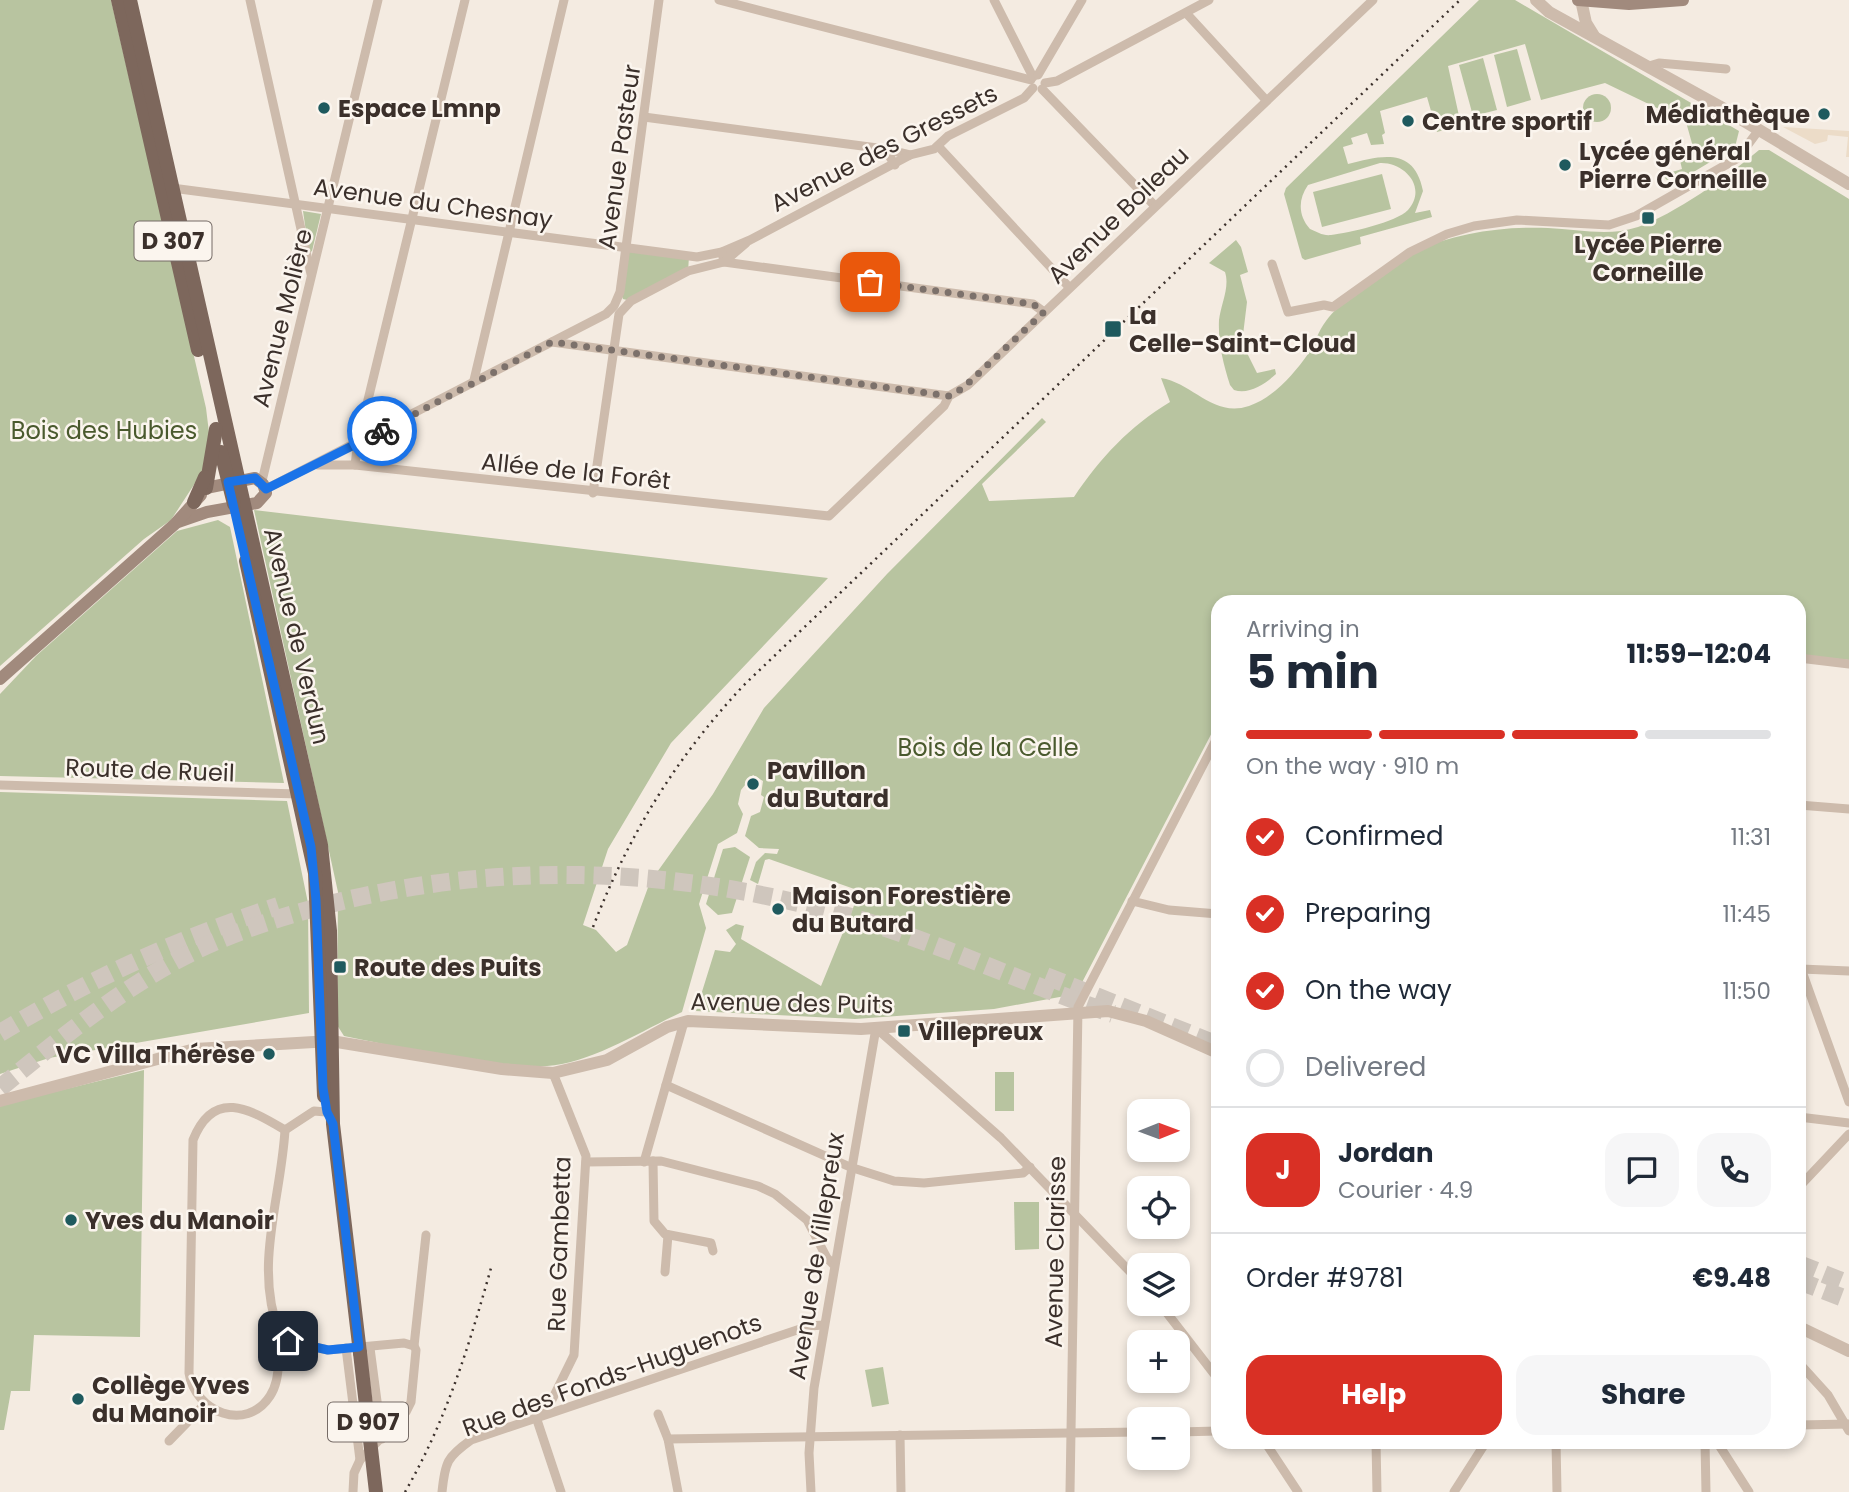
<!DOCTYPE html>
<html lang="en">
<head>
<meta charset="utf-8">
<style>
	body { margin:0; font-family:Poppins,sans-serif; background:#f6f6f7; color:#1f2937; height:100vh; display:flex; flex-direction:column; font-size:26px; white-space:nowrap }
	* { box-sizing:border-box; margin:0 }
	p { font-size:23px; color:#747a83 }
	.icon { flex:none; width:38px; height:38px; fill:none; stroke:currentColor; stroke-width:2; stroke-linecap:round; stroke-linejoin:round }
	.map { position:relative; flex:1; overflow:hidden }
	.sheet { position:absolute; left:1211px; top:595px; width:595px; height:854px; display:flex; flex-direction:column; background:#fff; border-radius:21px; box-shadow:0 4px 10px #0003 }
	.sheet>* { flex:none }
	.needle { width:46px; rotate:89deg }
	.buttons { position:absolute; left:1127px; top:1099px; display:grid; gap:14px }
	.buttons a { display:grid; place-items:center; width:63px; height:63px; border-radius:14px; background:#fff; box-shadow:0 4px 10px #0003; font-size:35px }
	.pin { position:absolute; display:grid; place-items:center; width:60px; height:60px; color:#fff; margin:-30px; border-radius:14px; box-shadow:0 4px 10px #0006 }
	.courier { position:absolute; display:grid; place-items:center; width:70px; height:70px; margin:-35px; border:5px solid #1a73e8; border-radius:50%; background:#fff; color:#222; box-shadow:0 2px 9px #0007 }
	.head em { font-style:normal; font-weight:700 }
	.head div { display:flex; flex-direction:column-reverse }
	.head { display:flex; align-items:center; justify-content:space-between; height:119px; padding:0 35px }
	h1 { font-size:46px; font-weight:700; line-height:52px }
	.bar { display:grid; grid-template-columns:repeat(4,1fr); gap:10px 7px; align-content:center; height:84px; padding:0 35px }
	.bar i { height:9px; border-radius:5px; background:#e0e1e3 }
	.bar .on { background:#d93025 }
	.bar p { grid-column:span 4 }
	.line { display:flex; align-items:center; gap:18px; padding:0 35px; border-top:2px solid #e0e1e3 }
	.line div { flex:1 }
	.round { display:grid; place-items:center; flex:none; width:74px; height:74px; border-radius:21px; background:#f6f6f7 }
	ol { padding:0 35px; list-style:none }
	li { display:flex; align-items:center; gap:21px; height:77px }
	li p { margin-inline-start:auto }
	li .icon { padding:7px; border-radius:50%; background:#d93025; color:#fff; stroke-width:4 }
	li:last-child { color:#747a83 }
	li i { width:38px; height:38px; border:4px solid #e0e1e3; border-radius:50% }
	.button { display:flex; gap:14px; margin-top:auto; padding:14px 35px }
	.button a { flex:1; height:80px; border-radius:21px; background:#d93025; color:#fff; font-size:28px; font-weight:700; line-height:80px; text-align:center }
	.button a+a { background:#f6f6f7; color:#1f2937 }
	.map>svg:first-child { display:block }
	.green { fill:#b8c4a0; fill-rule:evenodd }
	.plaza { fill:#ecdcc8 }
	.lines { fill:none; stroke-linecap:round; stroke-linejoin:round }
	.motorway-tunnel { stroke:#cfc6bd; stroke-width:18; stroke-dasharray:18 9; stroke-linecap:butt }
	.minor { stroke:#cdbbac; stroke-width:9 }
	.tertiary { stroke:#cdbbac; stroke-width:12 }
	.secondary { stroke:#a18a7d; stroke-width:12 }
	.primary { stroke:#7d675c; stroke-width:14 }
	.rail { stroke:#3b302b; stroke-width:2.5; stroke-dasharray:2 5; stroke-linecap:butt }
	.primary-bridge { stroke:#7d675c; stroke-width:14 }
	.done { stroke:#7c716b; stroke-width:7; stroke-dasharray:0 12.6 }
	.route { stroke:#1a73e8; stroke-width:9 }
	.poi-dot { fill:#1f5a5e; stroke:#fbf5ee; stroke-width:2.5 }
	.labels { text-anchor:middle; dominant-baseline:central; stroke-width:5; stroke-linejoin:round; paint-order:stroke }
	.shield { fill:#fbf5ee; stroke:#756b66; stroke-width:2 }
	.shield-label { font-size:23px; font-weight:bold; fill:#3b302b }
	.poi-label { font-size:24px; font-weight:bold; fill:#3b302b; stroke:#fbf5ee; text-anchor:start }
	.street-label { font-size:24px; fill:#3b302b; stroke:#fbf5ee }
	.park-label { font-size:24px; fill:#4a5a2e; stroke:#fbf5ee }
</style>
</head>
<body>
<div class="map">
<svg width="1849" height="1492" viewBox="0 0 1849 1492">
	<rect width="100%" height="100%" fill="#f4ebe1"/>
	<!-- green -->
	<g class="green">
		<polygon points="0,0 111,0 206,408 212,457 171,520 144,539 0,666"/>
		<path d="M1479 0H1515L1739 131 1735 147 1672 185 1662 175 1682 169 1678 152 1693 147 1686 122 1605 83 1541 100 1525 44 1448 66 1461 125 1437 132 1427 97 1380 111 1385 133 1382 135 1384 144 1371 145 1367 133 1351 138 1353 144 1343 147 1348 164C1381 156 1414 146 1423 191L1415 213 1430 210 1432 217 1360 237 1361 244 1305 260 1302 258 1284 194 1286 188ZM1380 163C1404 162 1428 187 1408 210 1397 222 1348 233 1331 235 1323 236 1317 232 1310 229 1298 216 1298 199 1308 185Z"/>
		<polygon points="1517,49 1531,100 1507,107 1494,55"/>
		<polygon points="1483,58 1497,110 1473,116 1459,65"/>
		<circle cx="1597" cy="108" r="14"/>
		<path d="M1759 150H1769L1849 199V660L1799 655V602H1218V721L1076 994 994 1009 855 1019 696 1011 715 950 730 952 736 944 726 930 736 924 744 926 741 939 821 986 860 891 769 859 765 860 758 884 750 880 756 862 765 853 777 854 779 849 759 848 745 836 751 816 760 812 764 797 761 795 763 781 753 775 741 790 738 804 743 814 737 833 718 844 699 904 706 928 682 1012C643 1030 589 1064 547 1066 483 1071 407 1048 344 1036L337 1025 338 892 254 510 828 578 671 743 608 849 583 925 596 930 616 952 627 945 650 882 713 794 764 708 887 574 1042 418 1046 422 982 484 989 501 1074 497C1101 457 1129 427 1170 402L1161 378C1193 383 1213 418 1249 406 1273 398 1294 374 1308 354 1315 344 1318 331 1326 321 1339 302 1392 262 1413 252 1455 233 1502 226 1548 228 1578 229 1608 237 1638 227 1673 215 1730 175 1759 150Z"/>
		<polygon points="1382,174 1391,209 1322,227 1313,192"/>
		<polygon points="303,211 321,214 312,251 309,253"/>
		<path d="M1236 240 1241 247 1248 272 1240 275 1247 302 1243 335 1245 349 1257 373 1275 369 1276 374C1265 384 1249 395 1234 390L1230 385C1223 363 1218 343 1219 320 1221 304 1230 287 1225 272L1209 263Z"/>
		<polygon points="625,248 689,257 688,271 631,301 623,299 620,292"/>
		<polygon points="218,520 230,527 284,783 0,776 0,694 36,656 177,531"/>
		<polygon points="0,792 287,801 308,903 309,1013 49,1058 0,1074"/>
		<polygon points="735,847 750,857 732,913 718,915 706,904 723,849"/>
		<polygon points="144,1070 140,1337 34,1335 30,1391 11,1391 4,1430 0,1430 0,1105"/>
		<rect x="995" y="1072" width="19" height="39"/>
		<polygon points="1014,1202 1039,1202 1039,1249 1015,1250"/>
		<polygon points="883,1367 889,1404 872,1407 865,1370"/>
	</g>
	<!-- plaza -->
	<polygon class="plaza" points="1783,127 1849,131 1849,157 1846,157 1848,137 1828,135 1827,141 1815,144"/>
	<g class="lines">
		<!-- motorway-tunnel -->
		<g class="motorway-tunnel">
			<polyline points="1046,976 1218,1045"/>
			<path d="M0 1033C90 979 178 939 278 906"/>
			<path d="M0 1088C57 1041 113 995 179 959 230 932 286 915 342 901 509 861 679 868 844 915 936 941 1023 983 1113 1014"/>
			<polyline points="1799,1264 1849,1284"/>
			<polyline points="1799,1281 1849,1300"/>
		</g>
		<!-- minor -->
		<g class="minor">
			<polyline points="250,0 311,274"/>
			<polyline points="719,0 1031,80"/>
			<polyline points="994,0 1033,77"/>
			<polyline points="1187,14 1266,100"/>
			<polyline points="1649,66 1659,63 1726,69"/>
			<polyline points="1038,75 1082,0"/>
			<polyline points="1045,83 1057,81 1209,0"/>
			<polyline points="1042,89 1155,206"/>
			<polyline points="644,117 885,149"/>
			<polyline points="938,146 1068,286"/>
			<polyline points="895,165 885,149 910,155"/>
			<polyline points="172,188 697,257 722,252 750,240 910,155 934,149 948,136 1024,98 1033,88"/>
			<polyline points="722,252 724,262 1033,304 1044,312"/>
			<polyline points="1272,264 1288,312 1324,305 1333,307 1410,252 1447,234 1474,226 1517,220 1609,225 1636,216 1738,158 1758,131"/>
			<polyline points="552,342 949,396"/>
			<polyline points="474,380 564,0"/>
			<polyline points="318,465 355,465 829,516 944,406 949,396 968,385 1373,0"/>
			<polyline points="355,465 358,441 465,0"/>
			<polyline points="262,481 378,0"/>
			<polyline points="266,489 606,314 614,306 620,292 659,0"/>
			<polyline points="593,493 619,314 631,301 688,271 724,262 746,243"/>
			<polyline points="1799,658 1849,664"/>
			<polyline points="0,785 299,794"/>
			<polyline points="1799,805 1849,809"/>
			<polyline points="1132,901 1169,910 1218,914"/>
			<polyline points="1799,963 1849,1102"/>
			<polyline points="1801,969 1849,971"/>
			<polyline points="666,1085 850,1167 894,1181 924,1183 1023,1173 1030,1167"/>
			<polyline points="1799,1117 1849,1123"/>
			<polyline points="285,1130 314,1111 326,1112"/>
			<polyline points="653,1161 654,1221 665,1234 711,1243 713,1251"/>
			<polyline points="586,1162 661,1161 758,1186 775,1194 807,1220 827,1258 833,1264"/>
			<polyline points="644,1162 684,1022"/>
			<polyline points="1799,1187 1849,1134"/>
			<polyline points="665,1272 668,1235"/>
			<polyline points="1160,1304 1218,1379"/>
			<circle cx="281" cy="1341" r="7"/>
			<path d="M280 1335C253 1267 281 1199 285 1130"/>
			<polyline points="288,1341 328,1350 404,1343 414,1346 416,1350 411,1402 406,1412 360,1460 354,1473 353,1492"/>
			<polyline points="414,1346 426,1235"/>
			<path d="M281 1348C277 1364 280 1381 270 1396 246 1433 195 1412 189 1373L193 1140C214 1087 251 1110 285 1130"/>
			<polyline points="346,1348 360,1460"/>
			<polyline points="370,1348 382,1439"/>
			<polyline points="1799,1363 1828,1395 1849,1431"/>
			<polyline points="545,1414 574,1355 586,1156 553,1073"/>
			<polyline points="658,1414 668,1439 678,1492"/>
			<polyline points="536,1417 561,1492"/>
			<polyline points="1799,1425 1849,1424"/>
			<polyline points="1178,1432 1218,1431"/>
			<polyline points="900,1435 901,1492"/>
			<polyline points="668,1439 1139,1432"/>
			<polyline points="169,1441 205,1404"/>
			<polyline points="1265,1442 1298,1492"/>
			<polyline points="1376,1442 1377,1492"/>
			<polyline points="1556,1442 1557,1492"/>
			<polyline points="1705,1442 1706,1492"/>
			<polyline points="1717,1442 1749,1492"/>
			<path d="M442 1492C445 1462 447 1457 471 1440L809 1326 824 1325"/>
			<polyline points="811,1492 809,1453 814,1388 876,1028 1001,1138 1139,1281"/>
			<polyline points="1070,1492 1078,1007 1218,736"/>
			<polyline points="1454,1492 1486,1442"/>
		</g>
		<!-- tertiary -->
		<g class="tertiary">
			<polyline points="1536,0 1549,12 1719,106 1849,184"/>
			<polyline points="1581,0 1586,23 1594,36"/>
			<polyline points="0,1101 195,1049 331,1041 502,1069 553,1073 607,1060 667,1027 688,1021 861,1029 1108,1011 1146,1021 1218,1053"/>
			<polyline points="1799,1327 1849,1351"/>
		</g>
		<!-- secondary -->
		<g class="secondary">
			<polyline points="1578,0 1629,4 1683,0"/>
			<polyline points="178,522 207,512 257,503 266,493 263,484 255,478 206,488"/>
			<polyline points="0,679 175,524 201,495"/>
		</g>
		<!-- primary -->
		<g class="primary">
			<polyline points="118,0 198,350"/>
			<polyline points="130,0 321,845 330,931 333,1124 360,1353"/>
			<polyline points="221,452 234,504"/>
			<polyline points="206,488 216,429"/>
			<polyline points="194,502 205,477"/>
			<polyline points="246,561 315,873 324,1096"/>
		</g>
		<!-- rail -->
		<g class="rail">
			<path d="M593 927C629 834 677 756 745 684L1460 0"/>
			<path d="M405 1492C446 1421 469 1346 491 1268"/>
		</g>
		<!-- primary-bridge -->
		<polyline class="primary-bridge" points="360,1353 376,1492"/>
	</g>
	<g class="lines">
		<!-- done -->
		<polyline class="done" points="382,431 552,342 949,396 963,388 1044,312 1033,304 870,282"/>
		<!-- route -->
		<polyline class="route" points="288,1341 328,1350 359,1347 333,1124 327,1112 323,1088 316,900 311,847 228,482 255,478 266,489 382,431"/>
	</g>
	<!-- markers -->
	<g class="poi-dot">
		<circle cx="324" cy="108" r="7"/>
		<circle cx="1824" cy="114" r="7"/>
		<circle cx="1408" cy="121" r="7"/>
		<circle cx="1565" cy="165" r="7"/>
		<rect x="1641" y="211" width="14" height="14" rx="3.5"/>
		<rect x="1104" y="320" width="18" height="18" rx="3.5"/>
		<circle cx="753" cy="784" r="7"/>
		<circle cx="778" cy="909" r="7"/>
		<rect x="333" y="960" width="14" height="14" rx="3.5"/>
		<rect x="897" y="1024" width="14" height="14" rx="3.5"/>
		<circle cx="269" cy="1054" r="7"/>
		<circle cx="71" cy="1220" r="7"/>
		<circle cx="78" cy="1399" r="7"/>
	</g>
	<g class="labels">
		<!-- shield labels -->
		<g class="shield">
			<rect x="134.5" y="221.5" width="77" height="39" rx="5"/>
			<rect x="328" y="1402.5" width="80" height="39" rx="5"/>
		</g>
		<g class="shield-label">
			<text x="173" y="241">D 307</text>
			<text x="368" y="1422">D 907</text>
		</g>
		<!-- poi labels -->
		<g class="poi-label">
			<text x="338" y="108">Espace Lmnp</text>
			<text x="1810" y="114" text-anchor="end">Médiathèque</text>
			<text x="1422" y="121">Centre sportif</text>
			<text x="1579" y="151">Lycée général<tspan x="1579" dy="28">Pierre Corneille</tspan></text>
			<text x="1648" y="244" text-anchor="middle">Lycée Pierre<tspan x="1648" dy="28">Corneille</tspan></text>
			<text x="1129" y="315">La<tspan x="1129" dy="28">Celle-Saint-Cloud</tspan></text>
			<text x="767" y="770">Pavillon<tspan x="767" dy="28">du Butard</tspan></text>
			<text x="792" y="895">Maison Forestière<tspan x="792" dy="28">du Butard</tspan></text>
			<text x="354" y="967">Route des Puits</text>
			<text x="918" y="1031">Villepreux</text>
			<text x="255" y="1054" text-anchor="end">VC Villa Thérèse</text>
			<text x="85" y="1220">Yves du Manoir</text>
			<text x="92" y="1385">Collège Yves<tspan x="92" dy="28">du Manoir</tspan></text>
		</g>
		<!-- street labels -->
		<g class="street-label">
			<text transform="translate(884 148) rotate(-27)">Avenue des Gressets</text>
			<text transform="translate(619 157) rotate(-82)">Avenue Pasteur</text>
			<text transform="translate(433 203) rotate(8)">Avenue du Chesnay</text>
			<text transform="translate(1118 215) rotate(-44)">Avenue Boileau</text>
			<text transform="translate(282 318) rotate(-76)">Avenue Molière</text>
			<text transform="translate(576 471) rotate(6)">Allée de la Forêt</text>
			<text transform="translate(297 636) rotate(77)">Avenue de Verdun</text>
			<text transform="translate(150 770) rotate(2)">Route de Rueil</text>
			<text transform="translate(792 1003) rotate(1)">Avenue des Puits</text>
			<text transform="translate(559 1244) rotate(-88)">Rue Gambetta</text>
			<text transform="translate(1055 1252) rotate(-89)">Avenue Clarisse</text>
			<text transform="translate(816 1256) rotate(-81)">Avenue de Villepreux</text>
			<text transform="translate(612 1375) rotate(-20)">Rue des Fonds-Huguenots</text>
		</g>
		<!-- park labels -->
		<g class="park-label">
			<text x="104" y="430">Bois des Hubies</text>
			<text x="988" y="747">Bois de la Celle</text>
		</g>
	</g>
</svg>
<div class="buttons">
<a><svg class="needle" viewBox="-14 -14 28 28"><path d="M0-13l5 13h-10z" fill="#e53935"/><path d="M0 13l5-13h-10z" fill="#747a83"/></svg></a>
<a><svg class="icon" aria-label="locate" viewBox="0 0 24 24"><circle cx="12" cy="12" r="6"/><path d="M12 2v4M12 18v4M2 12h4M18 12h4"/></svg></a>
<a><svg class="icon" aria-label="layers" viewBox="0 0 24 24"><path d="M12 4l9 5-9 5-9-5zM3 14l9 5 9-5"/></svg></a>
<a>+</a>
<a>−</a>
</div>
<div class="pin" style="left:870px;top:282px;background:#ea580c"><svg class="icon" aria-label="bag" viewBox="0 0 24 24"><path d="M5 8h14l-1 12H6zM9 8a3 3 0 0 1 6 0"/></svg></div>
<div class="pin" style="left:288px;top:1341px;background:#1f2937"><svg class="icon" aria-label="home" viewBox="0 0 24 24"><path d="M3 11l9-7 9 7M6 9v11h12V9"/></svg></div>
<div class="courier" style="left:382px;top:431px"><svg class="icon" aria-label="bike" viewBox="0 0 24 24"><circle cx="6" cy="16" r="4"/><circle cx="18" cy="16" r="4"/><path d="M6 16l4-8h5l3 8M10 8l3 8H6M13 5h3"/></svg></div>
<section class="sheet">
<div class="head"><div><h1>5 min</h1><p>Arriving in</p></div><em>11:59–12:04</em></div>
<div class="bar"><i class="on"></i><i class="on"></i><i class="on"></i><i></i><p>On the way · 910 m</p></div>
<ol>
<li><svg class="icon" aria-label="check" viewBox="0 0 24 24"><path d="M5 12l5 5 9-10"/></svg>Confirmed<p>11:31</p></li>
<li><svg class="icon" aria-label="check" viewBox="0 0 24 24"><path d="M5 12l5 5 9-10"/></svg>Preparing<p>11:45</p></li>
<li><svg class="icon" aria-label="check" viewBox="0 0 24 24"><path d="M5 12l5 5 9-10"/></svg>On the way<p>11:50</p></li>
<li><i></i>Delivered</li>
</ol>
<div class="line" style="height:126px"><b class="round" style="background:#d93025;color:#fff">J</b><div><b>Jordan</b><p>Courier · 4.9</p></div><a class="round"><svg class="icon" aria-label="chat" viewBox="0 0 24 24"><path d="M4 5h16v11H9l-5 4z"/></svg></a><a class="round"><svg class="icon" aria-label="phone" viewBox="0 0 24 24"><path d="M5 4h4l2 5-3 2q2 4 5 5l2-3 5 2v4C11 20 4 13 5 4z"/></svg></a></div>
<div class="line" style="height:91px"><div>Order #9781</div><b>€9.48</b></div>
<div class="button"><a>Help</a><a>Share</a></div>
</section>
</div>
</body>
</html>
